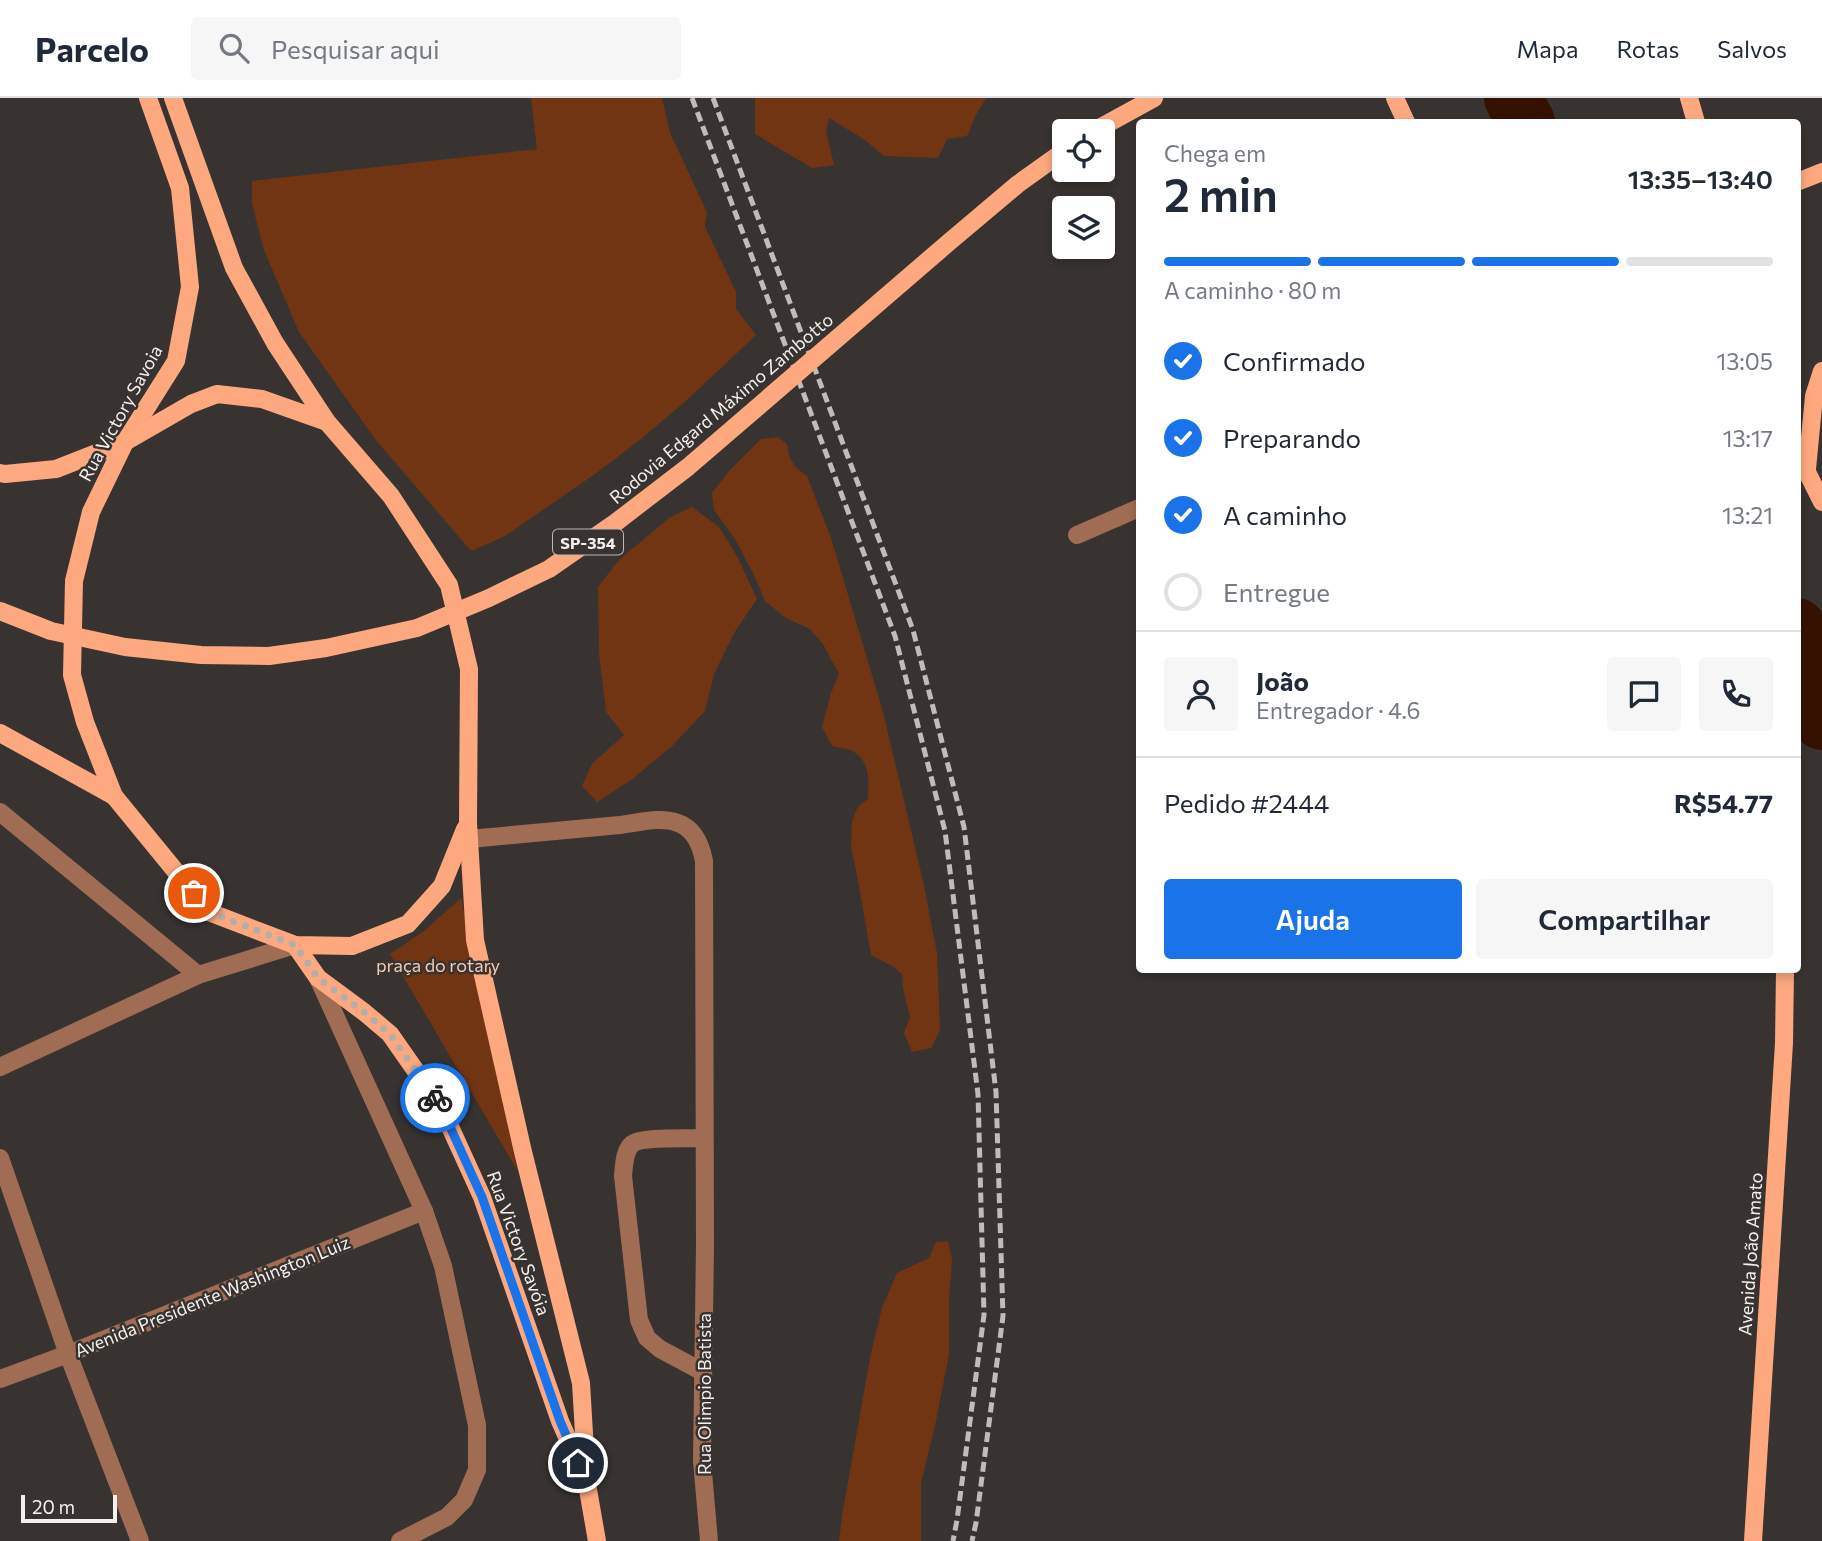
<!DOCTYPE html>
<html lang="pt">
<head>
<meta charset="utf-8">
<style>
	body { margin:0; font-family:Commissioner,sans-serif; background:#f6f6f7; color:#1f2937; height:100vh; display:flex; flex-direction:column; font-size:26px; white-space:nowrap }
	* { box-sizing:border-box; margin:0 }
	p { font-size:23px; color:#747a83 }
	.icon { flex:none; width:38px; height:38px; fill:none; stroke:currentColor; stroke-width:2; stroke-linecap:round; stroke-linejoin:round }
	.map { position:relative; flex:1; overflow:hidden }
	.sheet { position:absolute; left:1136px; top:21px; width:665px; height:854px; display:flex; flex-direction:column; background:#fff; border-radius:7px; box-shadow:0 4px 10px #0003 }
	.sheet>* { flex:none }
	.controls { position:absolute; left:1052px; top:21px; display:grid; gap:14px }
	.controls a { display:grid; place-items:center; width:63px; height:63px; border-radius:7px; background:#fff; box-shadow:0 4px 10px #0003; font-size:35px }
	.scale { position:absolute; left:21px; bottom:18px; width:96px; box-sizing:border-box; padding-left:7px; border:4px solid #f3f0ee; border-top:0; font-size:19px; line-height:24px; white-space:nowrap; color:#f3f0ee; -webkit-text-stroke:5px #383331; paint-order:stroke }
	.pin { position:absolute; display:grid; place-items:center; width:60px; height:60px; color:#fff; margin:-30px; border:4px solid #fff; border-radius:50%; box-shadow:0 2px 7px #0007 }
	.courier { position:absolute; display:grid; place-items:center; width:70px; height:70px; margin:-35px; border:5px solid #1a73e8; border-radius:50%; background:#fff; color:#222; box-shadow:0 2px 9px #0007 }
	.head em { font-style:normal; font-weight:600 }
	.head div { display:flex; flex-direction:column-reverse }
	.head { display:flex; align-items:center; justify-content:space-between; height:119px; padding:0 28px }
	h1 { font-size:46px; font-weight:600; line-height:52px }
	.bar { display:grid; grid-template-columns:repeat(4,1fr); gap:10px 7px; align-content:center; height:84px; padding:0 28px }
	.bar i { height:9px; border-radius:5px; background:#e0e1e3 }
	.bar .on { background:#1a73e8 }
	.bar p { grid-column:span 4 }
	.line { display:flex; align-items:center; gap:18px; padding:0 28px; border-top:2px solid #e0e1e3 }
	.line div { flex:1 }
	.round { display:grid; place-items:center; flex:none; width:74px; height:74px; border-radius:7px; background:#f6f6f7 }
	ol { padding:0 28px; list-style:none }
	li { display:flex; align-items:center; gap:21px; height:77px }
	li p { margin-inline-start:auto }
	li .icon { padding:7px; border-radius:50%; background:#1a73e8; color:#fff; stroke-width:4 }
	li:last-child { color:#747a83 }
	li i { width:38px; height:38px; border:4px solid #e0e1e3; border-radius:50% }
	.button { display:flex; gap:14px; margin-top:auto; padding:14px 28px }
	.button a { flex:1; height:80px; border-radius:7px; background:#1a73e8; color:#fff; font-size:28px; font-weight:600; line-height:80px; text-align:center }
	.button a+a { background:#f6f6f7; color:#1f2937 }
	header { display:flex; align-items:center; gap:42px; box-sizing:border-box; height:98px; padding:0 35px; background:#fff; border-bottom:2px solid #e0e1e3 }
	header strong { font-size:33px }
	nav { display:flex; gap:38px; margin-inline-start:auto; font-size:24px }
	.search { width:490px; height:63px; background:#f6f6f7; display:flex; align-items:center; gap:18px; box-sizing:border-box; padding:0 24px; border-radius:7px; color:#747a83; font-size:26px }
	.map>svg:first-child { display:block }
	.green { fill:#713513 }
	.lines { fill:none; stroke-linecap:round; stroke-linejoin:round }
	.river { stroke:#351100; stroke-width:58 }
	.minor { stroke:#a06c53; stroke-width:18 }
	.major { stroke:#fda87f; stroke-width:18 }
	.rail { stroke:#bfbcba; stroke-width:5; stroke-dasharray:10 5; stroke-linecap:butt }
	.major-bridge { stroke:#fda87f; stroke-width:18 }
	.done { stroke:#b2aeac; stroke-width:7; stroke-dasharray:0 12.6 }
	.route { stroke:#1a73e8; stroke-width:9 }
	.labels { text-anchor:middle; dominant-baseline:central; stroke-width:5; stroke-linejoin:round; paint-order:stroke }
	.shield { fill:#383331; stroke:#bbb7b5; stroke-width:2 }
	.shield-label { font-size:16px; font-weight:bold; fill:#f3f0ee }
	.street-label { font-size:18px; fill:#f3f0ee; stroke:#383331 }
	.park-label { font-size:18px; fill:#f4c9b6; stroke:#383331 }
</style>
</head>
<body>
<header>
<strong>Parcelo</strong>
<div class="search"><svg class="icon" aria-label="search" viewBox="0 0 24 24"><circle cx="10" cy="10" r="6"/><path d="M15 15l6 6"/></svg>Pesquisar aqui</div>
<nav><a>Mapa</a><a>Rotas</a><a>Salvos</a></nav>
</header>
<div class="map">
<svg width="1822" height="1443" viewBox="0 0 1822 1443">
	<rect width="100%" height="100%" fill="#383331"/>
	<!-- green -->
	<g class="green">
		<polygon points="531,0 662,0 670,35 707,114 705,129 736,194 736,211 756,237 687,302 641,341 595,376 505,438 471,453 375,341 299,234 264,152 252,106 252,83 537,51"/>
		<polygon points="755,0 986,0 976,17 967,38 947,41 938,60 884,58 865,42 829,20 826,33 834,67 812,70 755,36"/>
		<path d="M778 339 787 346 789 358 796 370 807 378 831 440 883 614 923 783 937 855 940 932 931 950 912 954 904 935 910 919 903 890 902 876 894 869 871 857 857 777 851 749 852 723 858 708 868 701C869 684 870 663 854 654 848 650 838 650 832 648L822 629 831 595 839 576 823 546 810 531 786 520 765 503 754 477 735 441 714 412 712 395 729 373 761 341Z"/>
		<polygon points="692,409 719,429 737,458 757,501 734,535 714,576 705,613 671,649 631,682 597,704 582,688 592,666 624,637 606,614 599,555 598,489 619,462 669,420"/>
		<polygon points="461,800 517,1072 390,856 424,833"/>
		<polygon points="948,1143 952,1161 949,1201 949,1256 936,1323 921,1385 921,1443 839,1443 843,1412 871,1255 882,1210 897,1175 929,1160 936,1144"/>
	</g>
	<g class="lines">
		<!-- river -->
		<g class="river">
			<polyline points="1513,0 1526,24"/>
			<polyline points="1797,529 1822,623"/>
		</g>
		<!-- minor -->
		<g class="minor">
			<polyline points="1077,437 1139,410"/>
			<polyline points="0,714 198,877"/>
			<path d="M469 741C519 736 570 732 620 727 638 725 660 718 678 725 695 731 701 747 704 763L705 1148 702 1363 709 1443"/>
			<polyline points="318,880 424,1113 443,1168 477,1327 477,1372 464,1402 447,1419 400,1443"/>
			<polyline points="0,969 198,877 295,847"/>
			<polyline points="0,1060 68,1256 140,1443"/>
			<path d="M703 1274 660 1251 647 1240 639 1222 623 1078C624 1068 624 1053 632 1046 641 1038 691 1041 704 1040"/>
			<polyline points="0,1281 68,1256 424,1113"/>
		</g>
		<!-- major -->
		<g class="major">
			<polyline points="148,0 180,90 190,189 176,263 125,344 91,414 74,483 72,577 85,624 114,698 209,814 295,847 352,848 408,826 442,788 465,731"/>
			<polyline points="173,0 234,170 275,245 327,324 391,398 449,487 469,571 468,725 475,842 523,1054 581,1285 587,1386 597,1443"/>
			<polyline points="1395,0 1406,24"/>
			<polyline points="1689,0 1696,24"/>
			<polyline points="1094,33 1154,0"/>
			<polyline points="1797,84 1822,74"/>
			<polyline points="1802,364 1822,404"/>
			<polyline points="1807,371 1814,298 1822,273"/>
			<polyline points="0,375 5,376 56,371 125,344 191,306 217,296 262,301 327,324"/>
			<polyline points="0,635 114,698"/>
			<polyline points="295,847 318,880 364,914 390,936 441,1009 482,1099 560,1323 583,1376"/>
			<polyline points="1753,1443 1784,945 1785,872"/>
		</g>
		<!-- rail -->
		<g class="rail">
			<polyline points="692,0 895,538 945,733 978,996 984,1217 957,1422 953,1443"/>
			<polyline points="713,0 913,532 964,729 996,994 1003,1218 976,1425 972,1443"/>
		</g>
		<!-- major-bridge -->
		<polyline class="major-bridge" points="0,513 51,533 125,549 201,557 269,558 326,550 417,530 489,500 549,471 615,425 688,369 948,145 1018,86 1064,53"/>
	</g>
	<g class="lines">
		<!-- done -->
		<polyline class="done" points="194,795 209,814 295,847 318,880 364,914 390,936 435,1000"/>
		<!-- route -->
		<polyline class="route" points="435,1000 441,1009 482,1099 560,1323 578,1365"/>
	</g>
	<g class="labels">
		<!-- shield labels -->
		<rect class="shield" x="553" y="431.5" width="70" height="25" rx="5"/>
		<g class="shield-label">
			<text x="588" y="444">SP-354</text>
		</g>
		<!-- street labels -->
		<g class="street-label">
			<text transform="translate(721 310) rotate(-40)">Rodovia Edgard Máximo Zambotto</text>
			<text transform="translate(120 315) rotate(-61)">Rua Victory Savoia</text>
			<text transform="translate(519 1145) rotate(70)">Rua Victory Savóia</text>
			<text transform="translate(1750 1156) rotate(-86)">Avenida João Amato</text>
			<text transform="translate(212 1198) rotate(-22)">Avenida Presidente Washington Luiz</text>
			<text transform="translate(704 1296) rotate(-90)">Rua Olimpio Batista</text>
		</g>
		<!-- park labels -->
		<g class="park-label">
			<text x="438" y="867">praça do rotary</text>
		</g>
	</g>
</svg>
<div class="controls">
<a><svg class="icon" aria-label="locate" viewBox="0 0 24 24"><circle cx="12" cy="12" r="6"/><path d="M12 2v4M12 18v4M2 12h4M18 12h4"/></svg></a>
<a><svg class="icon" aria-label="layers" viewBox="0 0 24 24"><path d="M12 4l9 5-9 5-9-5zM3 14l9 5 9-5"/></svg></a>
</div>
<div class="scale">20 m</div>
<div class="pin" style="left:194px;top:795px;background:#ea580c"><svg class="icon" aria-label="bag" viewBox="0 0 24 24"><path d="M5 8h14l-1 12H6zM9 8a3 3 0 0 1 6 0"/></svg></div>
<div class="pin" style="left:578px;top:1365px;background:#1f2937"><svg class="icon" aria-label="home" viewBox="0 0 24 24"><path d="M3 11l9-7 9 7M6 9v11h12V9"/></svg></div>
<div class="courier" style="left:435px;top:1000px"><svg class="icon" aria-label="bike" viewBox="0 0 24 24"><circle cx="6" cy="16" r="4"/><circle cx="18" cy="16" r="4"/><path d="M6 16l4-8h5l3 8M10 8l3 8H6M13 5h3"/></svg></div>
<section class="sheet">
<div class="head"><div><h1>2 min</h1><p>Chega em</p></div><em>13:35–13:40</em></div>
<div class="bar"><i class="on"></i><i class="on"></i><i class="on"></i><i></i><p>A caminho · 80 m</p></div>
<ol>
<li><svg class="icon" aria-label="check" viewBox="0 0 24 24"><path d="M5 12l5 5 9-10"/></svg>Confirmado<p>13:05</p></li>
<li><svg class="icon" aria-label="check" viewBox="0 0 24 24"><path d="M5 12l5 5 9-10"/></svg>Preparando<p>13:17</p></li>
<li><svg class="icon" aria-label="check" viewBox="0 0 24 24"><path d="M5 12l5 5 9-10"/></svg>A caminho<p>13:21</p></li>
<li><i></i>Entregue</li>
</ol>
<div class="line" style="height:126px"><a class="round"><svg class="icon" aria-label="person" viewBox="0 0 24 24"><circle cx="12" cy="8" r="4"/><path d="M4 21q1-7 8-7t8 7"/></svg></a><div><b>João</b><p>Entregador · 4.6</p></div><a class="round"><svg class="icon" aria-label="chat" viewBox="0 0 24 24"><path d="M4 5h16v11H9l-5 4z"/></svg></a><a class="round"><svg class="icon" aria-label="phone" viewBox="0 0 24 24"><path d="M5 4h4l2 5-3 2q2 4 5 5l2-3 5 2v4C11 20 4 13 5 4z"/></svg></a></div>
<div class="line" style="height:91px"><div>Pedido #2444</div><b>R$54.77</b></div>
<div class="button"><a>Ajuda</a><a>Compartilhar</a></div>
</section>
</div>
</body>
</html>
